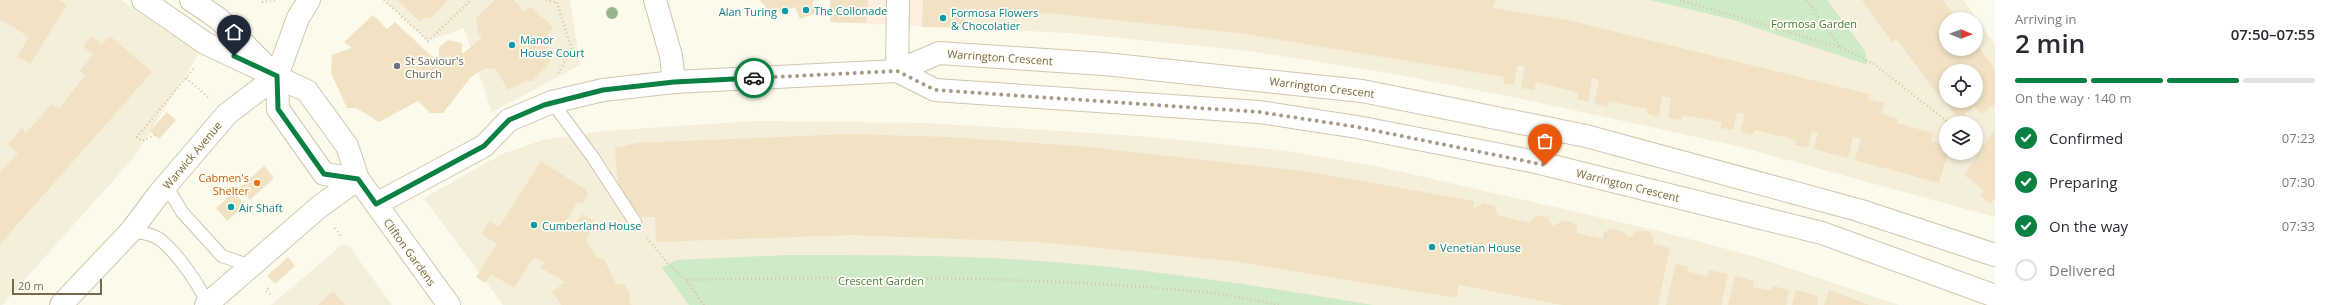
<!DOCTYPE html>
<html lang="en">
<head>
<meta charset="utf-8">
<style>
	body { margin:0; font-family:"Open Sans",sans-serif; background:#f2f2f3; color:#2b2b33; height:100vh; display:flex; flex-direction:column; font-size:15px; white-space:nowrap }
	* { box-sizing:border-box; margin:0 }
	p { font-size:13px; color:#7c7c81 }
	.icon { flex:none; width:22px; height:22px; fill:none; stroke:currentColor; stroke-width:2; stroke-linecap:round; stroke-linejoin:round }
	.map { position:relative; flex:1; overflow:hidden }
	.side { display:flex; flex-direction:column; background:#fff; width:340px }
	.side>* { flex:none }
	.needle { width:26px; rotate:91deg }
	.buttons { position:absolute; left:1939px; top:12px; display:grid; gap:8px }
	.buttons a { display:grid; place-items:center; width:44px; height:44px; border-radius:50%; background:#fff; box-shadow:0 2px 6px #0003; font-size:20px }
	.scale { position:absolute; left:12px; bottom:10px; width:90px; box-sizing:border-box; padding-left:4px; border:2px solid #77684e; border-top:0; font-size:11px; line-height:14px; white-space:nowrap; color:#77684e; -webkit-text-stroke:3px #fffdf2; paint-order:stroke }
	.pin { position:absolute; display:grid; place-items:center; width:34px; height:34px; color:#fff; margin:-41px -17px; border-radius:50% 50% 50% 0; rotate:-45deg; box-shadow:0 0 4px #0007 }
	.pin .icon { rotate:45deg }
	.courier { position:absolute; display:grid; place-items:center; width:40px; height:40px; margin:-20px; border:3px solid #0b8043; border-radius:50%; background:#fff; color:#222; box-shadow:0 1px 5px #0007 }
	.headline em { font-style:normal; font-weight:600 }
	.headline div { display:flex; flex-direction:column-reverse }
	.headline { display:flex; align-items:center; justify-content:space-between; height:68px; padding:0 20px }
	h1 { font-size:26px; font-weight:600; line-height:30px }
	.bar { display:grid; grid-template-columns:repeat(4,1fr); gap:6px 4px; align-content:center; height:48px; padding:0 20px }
	.bar i { height:5px; border-radius:3px; background:#e1e1e2 }
	.bar .current { background:#0b8043 }
	.bar p { grid-column:span 4 }
	ol { padding:0 20px; list-style:none }
	li { display:flex; align-items:center; gap:12px; height:44px }
	li p { margin-inline-start:auto }
	li .icon { padding:4px; border-radius:50%; background:#0b8043; color:#fff; stroke-width:4 }
	li:last-child { color:#7c7c81 }
	li i { width:22px; height:22px; border:2px solid #e1e1e2; border-radius:50% }
	main { display:flex; flex:1; min-height:0 }
	.map>svg:first-child { display:block }
	.residential { fill:#f4eeda; fill-rule:evenodd }
	.commercial { fill:#fcefe0 }
	.green { fill:#ceeac9 }
	.building { fill:#f1e2c3 }
	.lines { fill:none; stroke-linecap:round; stroke-linejoin:round }
	.lane-casing { stroke:#cfc6b0; stroke-width:14 }
	.street-casing { stroke:#cfc6b0; stroke-width:24 }
	.secondary-casing { stroke:#d1c7ae; stroke-width:24 }
	.path { stroke:#d7c6a6; stroke-width:2.5; stroke-dasharray:1 3; stroke-linecap:butt }
	.lane { stroke:#fff; stroke-width:12 }
	.street { stroke:#fff; stroke-width:22 }
	.secondary { stroke:#fff; stroke-width:22 }
	.tree { fill:#99b590 }
	.done { stroke:#a69b85; stroke-width:4; stroke-dasharray:0 7.2 }
	.route { stroke:#0b8043; stroke-width:5 }
	.culture-dot { fill:#0f9aa8; stroke:#fffdf2; stroke-width:1.5 }
	.worship-dot { fill:#6b7280; stroke:#fffdf2; stroke-width:1.5 }
	.food-dot { fill:#e8710a; stroke:#fffdf2; stroke-width:1.5 }
	.labels { text-anchor:middle; dominant-baseline:central; stroke-width:3.5; stroke-linejoin:round; paint-order:stroke }
	.culture-label { font-size:11px; fill:#0d838f; stroke:#fffdf2; text-anchor:start }
	.park-label { font-size:11px; fill:#487d46; stroke:#fffdf2 }
	.street-label { font-size:11px; fill:#77684e; stroke:#fffdf2 }
	.worship-label { font-size:11px; fill:#5b616d; stroke:#fffdf2; text-anchor:start }
	.food-label { font-size:11px; fill:#c56008; stroke:#fffdf2; text-anchor:end }
</style>
</head>
<body>
<main>
<div class="map">
<svg width="1995" height="305" viewBox="0 0 1995 305">
	<rect width="100%" height="100%" fill="#fcfaeb"/>
	<!-- residential -->
	<g class="residential">
		<polygon points="0,0 121,0 199,53 135,156 2,305 0,305"/>
		<polygon points="384,0 570,0 580,65 492,112 464,28 428,41"/>
		<path d="M963 0H1963L1995 44V217L1737 146 1532 101 1389 73 1250 51 1068 33 963 28ZM1946 19H1976V49H1946ZM1946 71H1976V101H1946ZM1946 123H1976V153H1946Z"/>
		<polygon points="756,121 924,123 1045,130 1151,137 1287,151 1380,167 1663,232 1756,257 1899,305 503,305 424,198 502,154 543,140 604,131"/>
		<polygon points="342,245 347,245 351,249 392,305 271,305"/>
	</g>
	<!-- commercial -->
	<polygon class="commercial" points="830,0 963,0 963,28 830,22"/>
	<!-- green -->
	<g class="green">
		<polygon points="1650,0 1827,0 1865,51 1868,65 1730,19"/>
		<path d="M788 255C863 255 937 255 1012 259 1133 266 1253 285 1373 305H689L662 268 676 260Z"/>
	</g>
	<!-- building -->
	<g class="building">
		<polygon points="0,0 59,0 67,5 30,64 17,57 29,37 0,19"/>
		<polygon points="397,0 447,0 447,1 431,18 423,18 419,21"/>
		<polygon points="495,0 514,0 523,11 531,7 553,27 547,35 553,41 546,49 550,56 549,64 532,81 525,81 508,90 496,69 485,68 471,77 443,113 430,113 418,101 379,122 356,108 347,108 331,73 332,55 352,48 344,42 373,15 387,29 395,22 439,63 439,47 448,40 462,43 462,54 482,38 478,33 476,18"/>
		<polygon points="760,0 815,0 812,2 816,13 800,19 795,7 774,14 773,9 767,9"/>
		<polygon points="830,0 868,0 866,23 830,22"/>
		<polygon points="923,0 1495,0 1493,8 1567,20 1869,94 1868,99 1884,103 1881,114 1898,119 1897,123 1933,133 1931,141 1946,145 1946,153 1948,153 1939,183 1855,160 1861,139 1853,137 1848,158 1814,149 1818,132 1812,131 1808,147 1795,145 1796,140 1776,135 1754,130 1753,135 1740,132 1745,114 1740,113 1737,112 1733,130 1721,128 1722,122 1683,115 1681,120 1668,118 1671,98 1662,96 1659,117 1647,114 1647,109 1608,101 1608,107 1594,104 1599,80 1595,78 1592,78 1588,102 1577,99 1579,93 1536,82 1534,90 1521,88 1525,67 1521,66 1517,66 1514,85 1503,83 1504,77 1239,33 1056,14 963,9 963,28 922,27"/>
		<polygon points="1862,0 1943,0 1957,19 1946,19 1946,49 1976,49 1976,44 1995,69 1995,104 1981,114 1975,106 1959,119 1947,104 1952,101 1976,101 1976,71 1946,71 1946,89 1937,94 1897,39 1892,42"/>
		<polygon points="92,36 102,45 110,36 152,72 0,244 0,172 18,153 8,144 22,128 26,133 52,104 59,109 85,75 80,71 93,55 83,46"/>
		<polygon points="167,112 176,120 159,139 150,131"/>
		<polygon points="1995,129 1995,198 1991,204 1980,196 1984,190 1964,175"/>
		<polygon points="849,134 947,137 1079,146 1310,172 1474,201 1473,209 1484,203 1495,206 1497,215 1530,223 1536,216 1548,217 1552,226 1563,221 1572,222 1577,227 1577,233 1603,239 1604,232 1612,229 1624,232 1629,238 1636,231 1648,231 1654,237 1653,244 1670,248 1658,305 1563,305 1459,285 1457,298 1232,261 1039,242 850,235 656,242 655,217 641,217 618,184 615,148 638,143"/>
		<polygon points="541,161 586,190 588,194 583,203 577,203 565,223 571,227 583,214 594,221 593,228 585,240 597,257 604,259 616,284 625,285 630,294 629,301 632,305 561,305 552,292 565,282 541,268 544,263 534,257 514,288 491,274 485,283 476,277 497,244 481,234 490,221 499,227"/>
		<polygon points="264,166 274,178 250,200 240,188"/>
		<polygon points="234,192 245,205 227,221 216,208"/>
		<polygon points="288,257 295,266 275,284 267,276"/>
		<polygon points="1676,263 1688,267 1687,271 1708,277 1709,270 1728,274 1721,305 1666,305"/>
		<polygon points="1735,276 1754,281 1753,287 1772,291 1773,286 1789,290 1786,305 1728,305"/>
		<polygon points="1796,290 1818,296 1817,305 1792,305"/>
		<polygon points="1829,290 1869,305 1824,305"/>
		<polygon points="333,291 345,305 318,305"/>
	</g>
	<g class="lines">
		<defs>
			<g id="lane">
				<polyline points="552,102 592,156 635,222"/>
				<polyline points="1545,165 1553,129"/>
				<polyline points="166,185 182,212 222,256 251,266"/>
				<path d="M131 231C142 233 155 234 163 242 178 255 200 285 207 304"/>
			</g>
			<g id="street">
				<polyline points="655,0 671,56 674,82"/>
				<polyline points="897,71 898,0"/>
			</g>
			<g id="secondary">
				<polyline points="143,0 205,43 307,91 347,146 358,179 449,305"/>
				<polyline points="191,0 219,19 264,64"/>
				<polyline points="897,71 935,90 1259,112 1357,127 1536,162 1822,233 1995,296"/>
				<polyline points="277,76 278,109 324,174 358,179"/>
				<polyline points="376,204 484,146 509,120 552,102 603,90 674,82 897,71 939,53 1104,64 1362,91 1586,136 1858,210 1995,255"/>
				<polyline points="61,305 131,231 158,195 227,114 277,76 298,18 309,0"/>
				<polyline points="206,305 319,207 358,179"/>
			</g>
		</defs>
		<!-- lane casing -->
		<use href="#lane" class="lane-casing"/>
		<!-- street casing -->
		<use href="#street" class="street-casing"/>
		<!-- secondary casing -->
		<use href="#secondary" class="secondary-casing"/>
		<!-- path -->
		<g class="path">
			<polyline points="384,0 428,41 471,0"/>
			<polyline points="546,0 557,3"/>
			<polyline points="1680,0 1840,47 1874,64 1949,123"/>
			<polyline points="1807,0 1840,47"/>
			<polyline points="262,2 275,0"/>
			<polyline points="558,73 572,50 557,3 558,0"/>
			<polyline points="186,78 208,97"/>
			<polyline points="155,135 142,141 137,137 194,68"/>
			<polyline points="335,228 341,236"/>
			<polyline points="647,238 668,264 686,280"/>
			<polyline points="268,288 266,291 273,296"/>
			<path d="M704 305 686 280C854 277 1023 275 1191 291 1221 293 1252 300 1281 305"/>
		</g>
		<!-- lane -->
		<use href="#lane" class="lane"/>
		<!-- street -->
		<use href="#street" class="street"/>
		<!-- secondary -->
		<use href="#secondary" class="secondary"/>
	</g>
	<!-- trees -->
	<circle class="tree" cx="612" cy="13" r="6"/>
	<g class="lines">
		<!-- done -->
		<polyline class="done" points="754,78 897,71 935,90 1259,112 1357,127 1545,165"/>
		<!-- route -->
		<polyline class="route" points="234,56 277,76 278,109 324,174 358,179 376,204 484,146 509,120 544,105 603,90 674,82 754,78"/>
	</g>
	<!-- markers -->
	<g class="culture-dot">
		<circle cx="806" cy="10" r="4"/>
		<circle cx="785" cy="11" r="4"/>
		<circle cx="943" cy="18" r="4"/>
		<circle cx="512" cy="45" r="4"/>
		<circle cx="231" cy="207" r="4"/>
		<circle cx="534" cy="225" r="4"/>
		<circle cx="1432" cy="247" r="4"/>
	</g>
	<circle class="worship-dot" cx="397" cy="66" r="4"/>
	<circle class="food-dot" cx="257" cy="183" r="4"/>
	<g class="labels">
		<!-- culture labels -->
		<g class="culture-label">
			<text x="814" y="10">The Collonade</text>
			<text x="777" y="11" text-anchor="end">Alan Turing</text>
			<text x="951" y="12">Formosa Flowers<tspan x="951" dy="13">&amp; Chocolatier</tspan></text>
			<text x="520" y="39">Manor<tspan x="520" dy="13">House Court</tspan></text>
			<text x="239" y="207">Air Shaft</text>
			<text x="542" y="225">Cumberland House</text>
			<text x="1440" y="247">Venetian House</text>
		</g>
		<!-- park labels -->
		<g class="park-label">
			<text x="1814" y="23">Formosa Garden</text>
			<text x="881" y="280">Crescent Garden</text>
		</g>
		<!-- street labels -->
		<g class="street-label">
			<text transform="translate(1000 57) rotate(4)">Warrington Crescent</text>
			<text transform="translate(1322 87) rotate(7)">Warrington Crescent</text>
			<text transform="translate(192 155) rotate(-50)">Warwick Avenue</text>
			<text transform="translate(1628 185) rotate(14)">Warrington Crescent</text>
			<text transform="translate(410 252) rotate(54)">Clifton Gardens</text>
		</g>
		<!-- worship labels -->
		<g class="worship-label">
			<text x="405" y="60">St Saviour's<tspan x="405" dy="13">Church</tspan></text>
		</g>
		<!-- food labels -->
		<g class="food-label">
			<text x="249" y="177">Cabmen's<tspan x="249" dy="13">Shelter</tspan></text>
		</g>
	</g>
</svg>
<div class="buttons">
<a><svg class="needle" viewBox="-14 -14 28 28"><path d="M0-13l5 13h-10z" fill="#e53935"/><path d="M0 13l5-13h-10z" fill="#7c7c81"/></svg></a>
<a><svg class="icon" aria-label="locate" viewBox="0 0 24 24"><circle cx="12" cy="12" r="6"/><path d="M12 2v4M12 18v4M2 12h4M18 12h4"/></svg></a>
<a><svg class="icon" aria-label="layers" viewBox="0 0 24 24"><path d="M12 4l9 5-9 5-9-5zM3 14l9 5 9-5"/></svg></a>
</div>
<div class="scale">20 m</div>
<div class="pin" style="left:1545px;top:165px;background:#ea580c"><svg class="icon" aria-label="bag" viewBox="0 0 24 24"><path d="M5 8h14l-1 12H6zM9 8a3 3 0 0 1 6 0"/></svg></div>
<div class="pin" style="left:234px;top:56px;background:#1f2937"><svg class="icon" aria-label="home" viewBox="0 0 24 24"><path d="M3 11l9-7 9 7M6 9v11h12V9"/></svg></div>
<div class="courier" style="left:754px;top:78px"><svg class="icon" aria-label="car" viewBox="0 0 24 24"><path d="M5 17H2v-5l4-1 3-4h7l3 4 3 1v5h-3M9 17h6M6 11h13"/><circle cx="7" cy="17" r="2"/><circle cx="17" cy="17" r="2"/></svg></div>
</div>
<section class="side">
<div class="headline"><div><h1>2 min</h1><p>Arriving in</p></div><em>07:50–07:55</em></div>
<div class="bar"><i class="current"></i><i class="current"></i><i class="current"></i><i></i><p>On the way · 140 m</p></div>
<ol>
<li><svg class="icon" aria-label="check" viewBox="0 0 24 24"><path d="M5 12l5 5 9-10"/></svg>Confirmed<p>07:23</p></li>
<li><svg class="icon" aria-label="check" viewBox="0 0 24 24"><path d="M5 12l5 5 9-10"/></svg>Preparing<p>07:30</p></li>
<li><svg class="icon" aria-label="check" viewBox="0 0 24 24"><path d="M5 12l5 5 9-10"/></svg>On the way<p>07:33</p></li>
<li><i></i>Delivered</li>
</ol>
</section>
</main>
</body>
</html>
